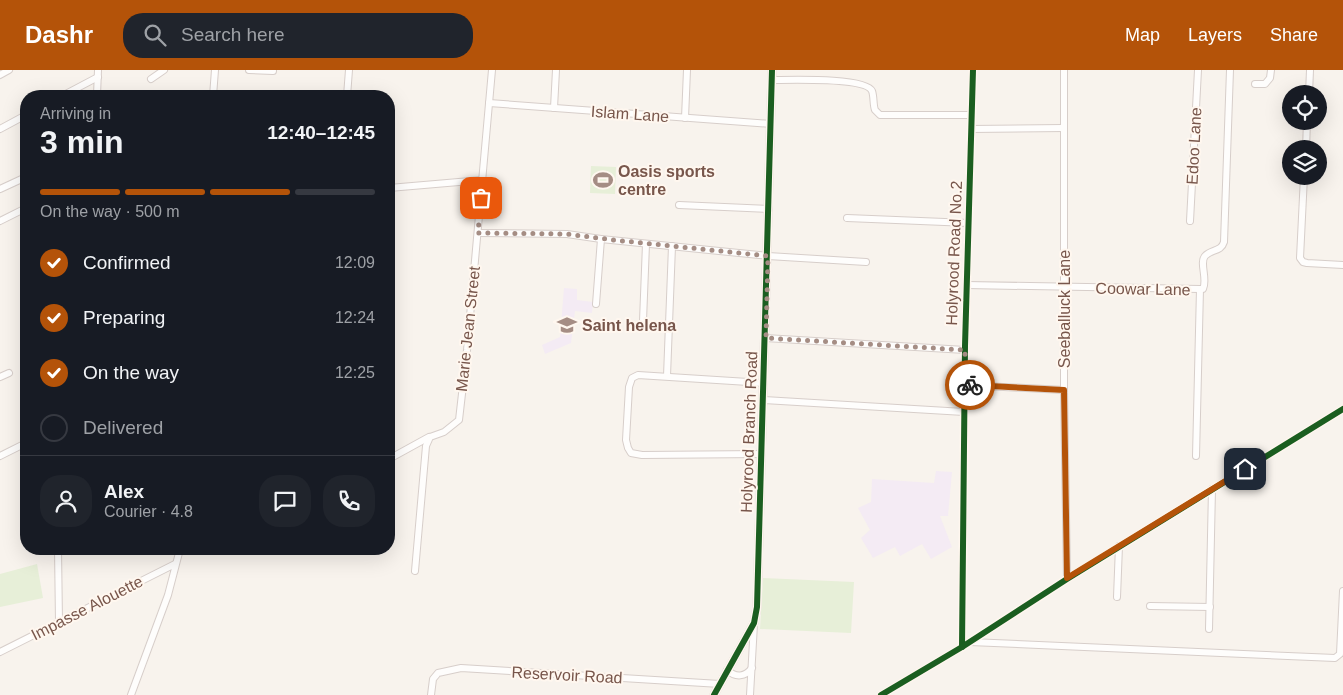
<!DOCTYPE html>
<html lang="en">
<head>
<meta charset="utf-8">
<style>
	body { margin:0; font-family:Helvetica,sans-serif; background:#20242c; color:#f1f3f6; height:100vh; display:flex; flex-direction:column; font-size:19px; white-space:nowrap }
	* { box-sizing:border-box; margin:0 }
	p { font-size:16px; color:#9ea1a6 }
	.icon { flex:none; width:28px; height:28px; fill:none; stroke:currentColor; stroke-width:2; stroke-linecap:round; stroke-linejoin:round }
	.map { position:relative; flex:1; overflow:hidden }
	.drawer { position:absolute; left:20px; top:20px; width:375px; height:465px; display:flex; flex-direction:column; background:#171b24; border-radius:20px; box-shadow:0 5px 20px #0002 }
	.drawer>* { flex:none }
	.tools { position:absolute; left:1282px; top:15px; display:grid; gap:10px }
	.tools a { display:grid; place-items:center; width:45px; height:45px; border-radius:50%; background:#171b24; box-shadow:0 5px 20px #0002; font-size:25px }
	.pin { position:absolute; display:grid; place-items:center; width:42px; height:42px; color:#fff; margin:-21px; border-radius:10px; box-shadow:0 2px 8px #0006 }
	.courier { position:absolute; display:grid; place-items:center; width:50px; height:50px; margin:-25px; border:4px solid #b45309; border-radius:50%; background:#fff; color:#222; box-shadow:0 1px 6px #0007 }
	.summary em { font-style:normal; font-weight:700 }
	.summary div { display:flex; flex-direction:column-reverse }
	.summary { display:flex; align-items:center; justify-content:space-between; height:85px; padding:0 20px }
	h1 { font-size:32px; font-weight:700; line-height:38px }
	.bar { display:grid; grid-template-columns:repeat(4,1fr); gap:8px 5px; align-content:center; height:60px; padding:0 20px }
	.bar i { height:6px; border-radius:4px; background:#363941 }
	.bar .selected { background:#b45309 }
	.bar p { grid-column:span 4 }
	.line { display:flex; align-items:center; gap:12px; padding:0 20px; border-top:1px solid #363941 }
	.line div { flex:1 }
	.round { display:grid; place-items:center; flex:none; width:52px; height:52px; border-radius:20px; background:#20242c }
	ol { padding:0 20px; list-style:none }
	li { display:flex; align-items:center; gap:15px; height:55px }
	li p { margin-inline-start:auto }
	li .icon { padding:5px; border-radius:50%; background:#b45309; color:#fff; stroke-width:4 }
	li:last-child { color:#9ea1a6 }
	li i { width:28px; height:28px; border:2px solid #363941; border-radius:50% }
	header { display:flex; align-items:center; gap:30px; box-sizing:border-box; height:70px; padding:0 25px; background:#b45309; color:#fff }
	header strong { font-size:24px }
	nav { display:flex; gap:28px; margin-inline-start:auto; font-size:18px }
	.search { width:350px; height:45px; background:#20242c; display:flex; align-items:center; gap:12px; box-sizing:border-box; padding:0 18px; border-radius:20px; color:#9ea1a6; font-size:19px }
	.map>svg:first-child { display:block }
	.education { fill:#f4ebf4 }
	.green { fill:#e7efd8 }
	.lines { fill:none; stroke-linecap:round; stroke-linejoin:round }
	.minor-casing { stroke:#d7ceca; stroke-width:8 }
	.tertiary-casing { stroke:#d7ceca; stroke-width:9 }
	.minor { stroke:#fefdfc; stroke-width:6 }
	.tertiary { stroke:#fefdfc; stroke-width:8 }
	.cycleway-casing { stroke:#fff7ef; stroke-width:9 }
	.cycleway { stroke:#1b5e20; stroke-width:6 }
	.done { stroke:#a58d84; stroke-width:5; stroke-dasharray:0 9 }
	.route { stroke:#b45309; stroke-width:6 }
	.labels { text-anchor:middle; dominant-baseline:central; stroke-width:4; stroke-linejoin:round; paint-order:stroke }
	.street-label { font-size:16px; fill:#78564b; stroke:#fff7ef }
	.poi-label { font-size:16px; font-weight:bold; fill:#78564b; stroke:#fff7ef; text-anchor:start }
</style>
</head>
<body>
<header>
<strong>Dashr</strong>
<div class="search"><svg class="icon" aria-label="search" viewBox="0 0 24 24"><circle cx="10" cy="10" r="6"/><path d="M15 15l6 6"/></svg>Search here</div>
<nav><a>Map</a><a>Layers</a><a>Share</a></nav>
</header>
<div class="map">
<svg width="1343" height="625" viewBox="0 0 1343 625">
	<rect width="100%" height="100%" fill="#f8f3ed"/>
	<!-- education -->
	<g class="education">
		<polygon points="564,218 577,219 577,230 593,232 592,243 575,241 571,273 545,284 542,275 560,267"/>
		<polygon points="936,401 952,402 948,446 940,446 952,477 931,489 922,474 900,486 895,477 873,488 861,468 870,460 858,438 871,432 872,409 934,413"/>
	</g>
	<!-- green -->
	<g class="green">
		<polygon points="591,96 616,97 615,124 590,123"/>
		<polygon points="37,494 43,528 0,537 0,504"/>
		<polygon points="763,508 854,512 851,563 760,559"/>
	</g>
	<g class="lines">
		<defs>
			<g id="minor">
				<polyline points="249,0 273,1"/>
				<polyline points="1064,0 1064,320 1067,509"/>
				<polyline points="0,5 9,0"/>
				<polyline points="151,9 164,0"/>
				<path d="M772 10C788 10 866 7 872 21 874 26 873 35 875 40L880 45H972"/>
				<polyline points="1255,14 1265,14 1270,8 1271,0"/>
				<polyline points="1309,24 1310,0"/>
				<polyline points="97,25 98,0"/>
				<polyline points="62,26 98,7"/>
				<polyline points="213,26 215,0"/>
				<polyline points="347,26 349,0"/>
				<polyline points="489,33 771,54"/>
				<polyline points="554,38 556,0"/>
				<polyline points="685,48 687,0"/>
				<polyline points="0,59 26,45"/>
				<polyline points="971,59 1064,58"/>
				<polyline points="1306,79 1307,51"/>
				<polyline points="1304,106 1300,188 1303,192 1307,193 1343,195"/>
				<polyline points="389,118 482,110"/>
				<polyline points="0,119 26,107"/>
				<polyline points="679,135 769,139"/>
				<polyline points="847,148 969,153"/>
				<polyline points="0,151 26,138"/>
				<polyline points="1190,151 1198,0"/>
				<polyline points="478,163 567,164 601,169 768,186 866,192"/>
				<polyline points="967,215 1200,219"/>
				<path d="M1200 219H1203C1208 209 1199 193 1205 186 1211 179 1221 182 1224 172L1230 0"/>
				<polyline points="596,234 601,169"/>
				<polyline points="643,251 646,174"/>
				<polyline points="765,268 965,280"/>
				<polyline points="667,306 672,176"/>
				<polyline points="0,307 9,303"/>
				<polyline points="965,315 1064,320"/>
				<polyline points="764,330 964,342"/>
				<polyline points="762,384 642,385 631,383 628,378 626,370 629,317 632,308 638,305 764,313"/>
				<polyline points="0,386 26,373"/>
				<polyline points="1196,386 1200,219"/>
				<polyline points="389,389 429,367"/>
				<polyline points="58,479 59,552"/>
				<polyline points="415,501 426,376 430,367 444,362 459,350 467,280 492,0"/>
				<polyline points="1117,527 1119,476"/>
				<polyline points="1150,536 1210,537"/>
				<polyline points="1209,559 1212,419"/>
				<polyline points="970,572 1335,588 1340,584 1343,521"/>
				<polyline points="962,577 965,276 973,0"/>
				<polyline points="0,582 175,494"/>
				<path d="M727 600C736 608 745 607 752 598"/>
				<polyline points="131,625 168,525 180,479"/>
				<polyline points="431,625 433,609 438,603 461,598 720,614"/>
				<polyline points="750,625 754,554"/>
				<polyline points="881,625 962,577 1067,509 1343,339"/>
			</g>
			<polyline id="tertiary" points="714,625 754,553 757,537 772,0"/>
		</defs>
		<!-- minor casing -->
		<use href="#minor" class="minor-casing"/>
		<!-- tertiary casing -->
		<use href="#tertiary" class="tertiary-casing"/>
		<!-- minor -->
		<use href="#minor" class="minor"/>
		<!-- tertiary -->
		<use href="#tertiary" class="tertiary"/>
		<defs>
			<g id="cycleway">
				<polyline points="962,577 965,276 973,0"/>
				<polyline points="714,625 754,553 757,537 772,0"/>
				<polyline points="881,625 962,577 1067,509 1343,339"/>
			</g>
		</defs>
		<!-- cycleway casing -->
		<use href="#cycleway" class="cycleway-casing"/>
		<!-- cycleway -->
		<use href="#cycleway" class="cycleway"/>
	</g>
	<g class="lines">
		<!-- done -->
		<polyline class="done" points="481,128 478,163 567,164 614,170 768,186 766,268 965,280 965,315 970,315"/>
		<!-- route -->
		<polyline class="route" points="970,315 1064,320 1067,508 1245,399"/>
	</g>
	<!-- icons -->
	<defs>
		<symbol id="stadium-bare" viewBox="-9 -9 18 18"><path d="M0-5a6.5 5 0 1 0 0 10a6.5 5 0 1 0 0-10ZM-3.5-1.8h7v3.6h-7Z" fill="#a58d84" stroke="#fff7ef" stroke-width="2.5" paint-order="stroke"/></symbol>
		<symbol id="university-bare" viewBox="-9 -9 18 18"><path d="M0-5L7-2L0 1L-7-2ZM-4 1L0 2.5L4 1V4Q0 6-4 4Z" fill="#a58d84" stroke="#fff7ef" stroke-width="2.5" paint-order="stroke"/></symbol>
	</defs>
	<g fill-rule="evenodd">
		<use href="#stadium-bare" x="589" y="96" width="28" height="28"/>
		<use href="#university-bare" x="553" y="241" width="28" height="28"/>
	</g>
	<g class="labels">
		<!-- street labels -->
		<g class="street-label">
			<text transform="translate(630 44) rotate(4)">Islam Lane</text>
			<text transform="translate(1194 76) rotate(-87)">Edoo Lane</text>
			<text transform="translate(954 183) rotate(-88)">Holyrood Road No.2</text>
			<text transform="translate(1143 219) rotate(1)">Coowar Lane</text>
			<text transform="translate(1064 239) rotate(-90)">Seeballuck Lane</text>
			<text transform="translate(468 259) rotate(-84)">Marie Jean Street</text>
			<text transform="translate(749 362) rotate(-88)">Holyrood Branch Road</text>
			<text transform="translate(87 538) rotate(-27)">Impasse Alouette</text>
			<text transform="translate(567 605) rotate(3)">Reservoir Road</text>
		</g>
		<!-- poi labels -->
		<g class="poi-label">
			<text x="618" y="101">Oasis sports<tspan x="618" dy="18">centre</tspan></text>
			<text x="582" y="255">Saint helena</text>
		</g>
	</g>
</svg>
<div class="tools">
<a><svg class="icon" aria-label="locate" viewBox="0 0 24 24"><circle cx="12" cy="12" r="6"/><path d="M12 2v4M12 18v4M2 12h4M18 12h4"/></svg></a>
<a><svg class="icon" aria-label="layers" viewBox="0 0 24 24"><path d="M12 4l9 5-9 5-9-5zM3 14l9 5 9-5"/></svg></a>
</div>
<div class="pin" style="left:481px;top:128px;background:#ea580c"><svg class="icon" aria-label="bag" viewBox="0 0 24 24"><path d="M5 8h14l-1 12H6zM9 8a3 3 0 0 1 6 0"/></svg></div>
<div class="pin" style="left:1245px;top:399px;background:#1f2937"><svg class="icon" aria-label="home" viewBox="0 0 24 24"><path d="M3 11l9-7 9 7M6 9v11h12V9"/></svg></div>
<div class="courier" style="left:970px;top:315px"><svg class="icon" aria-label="bike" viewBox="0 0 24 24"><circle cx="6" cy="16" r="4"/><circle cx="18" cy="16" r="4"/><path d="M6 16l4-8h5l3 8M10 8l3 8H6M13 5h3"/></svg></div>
<section class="drawer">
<div class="summary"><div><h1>3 min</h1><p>Arriving in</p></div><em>12:40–12:45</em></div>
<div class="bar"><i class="selected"></i><i class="selected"></i><i class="selected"></i><i></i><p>On the way · 500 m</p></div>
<ol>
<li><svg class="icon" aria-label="check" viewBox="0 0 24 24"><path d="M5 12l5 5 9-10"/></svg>Confirmed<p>12:09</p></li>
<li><svg class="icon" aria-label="check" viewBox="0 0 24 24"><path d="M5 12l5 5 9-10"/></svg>Preparing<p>12:24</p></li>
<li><svg class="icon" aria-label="check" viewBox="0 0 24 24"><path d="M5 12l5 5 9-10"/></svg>On the way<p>12:25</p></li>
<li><i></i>Delivered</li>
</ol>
<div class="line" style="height:90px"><a class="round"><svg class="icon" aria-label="person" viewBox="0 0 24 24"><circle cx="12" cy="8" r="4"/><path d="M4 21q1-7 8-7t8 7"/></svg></a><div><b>Alex</b><p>Courier · 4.8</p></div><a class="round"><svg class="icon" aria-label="chat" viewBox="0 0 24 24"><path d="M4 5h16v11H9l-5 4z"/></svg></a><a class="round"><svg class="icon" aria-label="phone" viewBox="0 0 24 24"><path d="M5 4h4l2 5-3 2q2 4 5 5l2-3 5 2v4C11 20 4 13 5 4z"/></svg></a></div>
</section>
</div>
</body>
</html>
